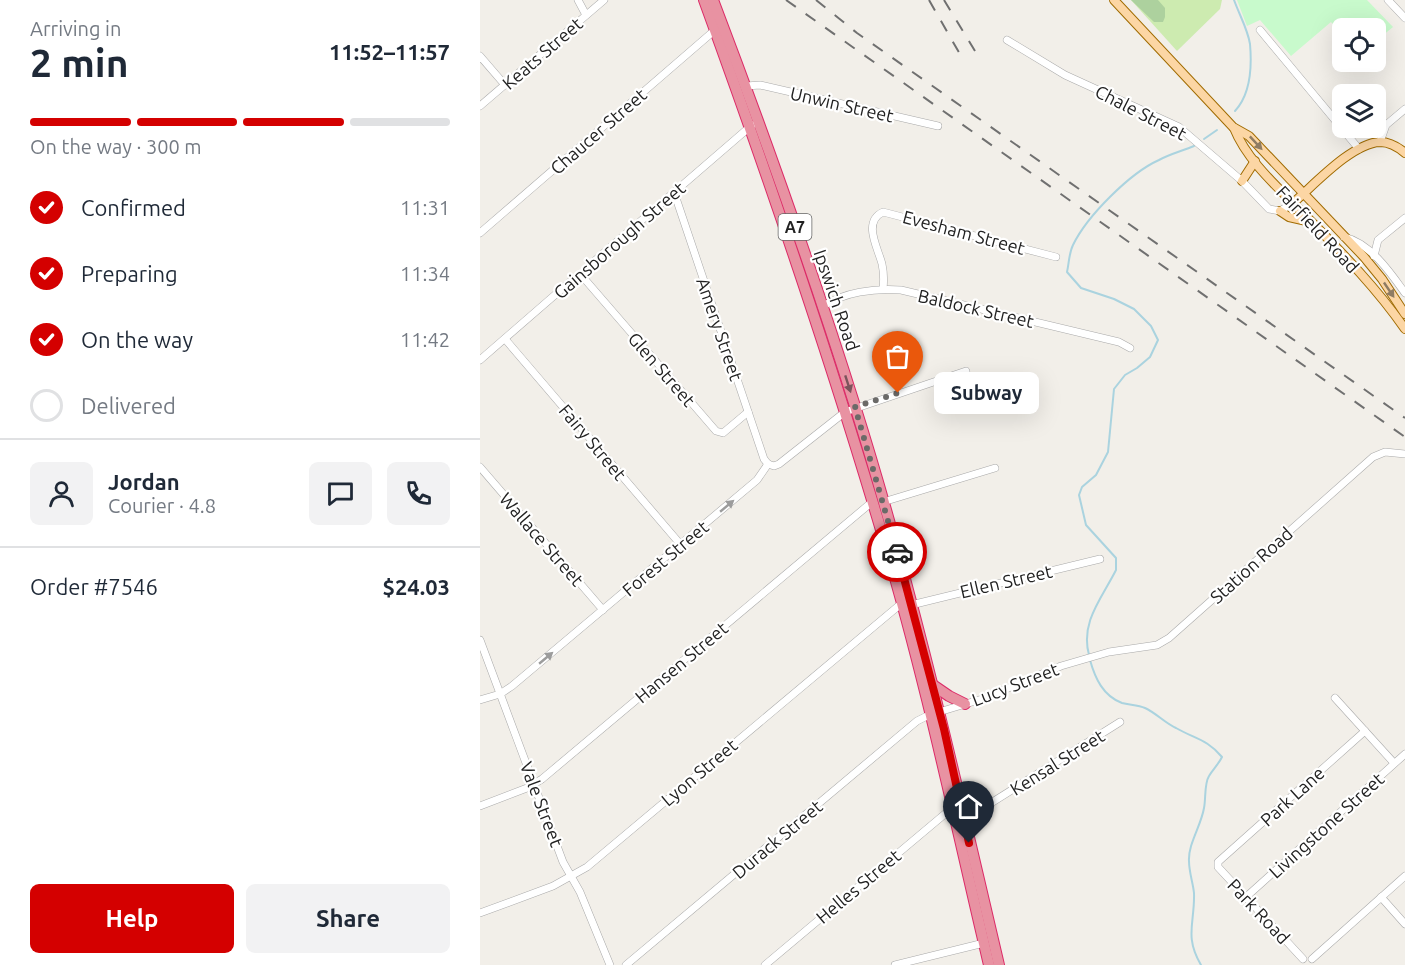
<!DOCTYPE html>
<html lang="en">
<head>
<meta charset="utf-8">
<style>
	body { margin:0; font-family:Ubuntu,sans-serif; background:#f2f2f3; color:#1f2937; height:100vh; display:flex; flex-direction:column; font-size:22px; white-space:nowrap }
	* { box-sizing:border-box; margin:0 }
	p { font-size:20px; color:#747a83 }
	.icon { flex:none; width:33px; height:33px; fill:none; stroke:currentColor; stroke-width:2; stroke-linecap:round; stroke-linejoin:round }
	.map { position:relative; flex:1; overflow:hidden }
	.side { display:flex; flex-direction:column; background:#fff; width:480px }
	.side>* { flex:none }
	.buttons { position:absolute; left:852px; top:18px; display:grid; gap:12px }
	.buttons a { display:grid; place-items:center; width:54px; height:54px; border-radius:9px; background:#fff; box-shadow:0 6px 24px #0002; font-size:30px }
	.pin { position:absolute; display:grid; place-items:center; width:51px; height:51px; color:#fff; margin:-62px -26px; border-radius:50% 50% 50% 0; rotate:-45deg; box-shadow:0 0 6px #0007 }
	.pin .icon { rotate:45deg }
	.courier { position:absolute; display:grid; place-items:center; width:60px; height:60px; margin:-30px; border:4px solid #d40000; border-radius:50%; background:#fff; color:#222; box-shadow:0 2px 8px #0007 }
	.bubble { position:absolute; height:42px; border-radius:9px; background:#fff; box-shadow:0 6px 24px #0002; font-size:20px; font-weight:600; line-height:42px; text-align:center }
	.summary em { font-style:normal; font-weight:600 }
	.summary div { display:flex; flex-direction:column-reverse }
	.summary { display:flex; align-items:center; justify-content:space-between; height:102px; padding:0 30px }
	h1 { font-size:39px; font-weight:600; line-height:45px }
	.bar { display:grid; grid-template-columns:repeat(4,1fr); gap:9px 6px; align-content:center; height:72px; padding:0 30px }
	.bar i { height:8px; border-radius:4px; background:#e0e1e3 }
	.bar .current { background:#d40000 }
	.bar p { grid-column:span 4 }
	.line { display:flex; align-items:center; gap:15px; padding:0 30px; border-top:2px solid #e0e1e3 }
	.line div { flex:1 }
	.round { display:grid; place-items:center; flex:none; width:63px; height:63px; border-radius:9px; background:#f2f2f3 }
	ol { padding:0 30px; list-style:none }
	li { display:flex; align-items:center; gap:18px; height:66px }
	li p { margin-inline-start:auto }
	li .icon { padding:6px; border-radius:50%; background:#d40000; color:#fff; stroke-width:4 }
	li:last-child { color:#747a83 }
	li i { width:33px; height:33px; border:3px solid #e0e1e3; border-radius:50% }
	.primary-button { display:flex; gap:12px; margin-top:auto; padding:12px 30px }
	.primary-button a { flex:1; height:69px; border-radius:9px; background:#d40000; color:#fff; font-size:24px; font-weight:600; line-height:69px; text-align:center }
	.primary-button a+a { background:#f2f2f3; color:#1f2937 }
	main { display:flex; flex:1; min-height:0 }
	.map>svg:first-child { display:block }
	.grass { fill:#cdebb0 }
	.forest { fill:#add19e }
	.park { fill:#c8facc }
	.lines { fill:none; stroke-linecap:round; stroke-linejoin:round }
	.stream { stroke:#aad3df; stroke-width:2 }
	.minor-casing { stroke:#a9a9a9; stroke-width:8 }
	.major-casing { stroke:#a06b00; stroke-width:10 }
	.highway-casing { stroke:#dc2a67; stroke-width:12 }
	.minor { stroke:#fff; stroke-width:7 }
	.major { stroke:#fcd6a4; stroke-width:8 }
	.highway { stroke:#e892a2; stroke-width:10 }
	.rail { stroke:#707070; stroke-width:2; stroke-dasharray:12 12; stroke-linecap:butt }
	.oneway { fill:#8f7c63 }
	.oneway2 { fill:#7b545c }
	.oneway3 { fill:#9c9c9c }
	.done { stroke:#6b6a68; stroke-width:6; stroke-dasharray:0 10.8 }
	.route { stroke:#d40000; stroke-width:8 }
	.labels { text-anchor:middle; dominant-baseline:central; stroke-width:4.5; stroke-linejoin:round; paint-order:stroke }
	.shield { fill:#fff; stroke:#646464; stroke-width:1.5 }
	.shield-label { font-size:16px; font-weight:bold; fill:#222 }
	.street-label { font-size:18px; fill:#222; stroke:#fff }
</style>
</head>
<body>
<main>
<section class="side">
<div class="summary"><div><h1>2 min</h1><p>Arriving in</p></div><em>11:52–11:57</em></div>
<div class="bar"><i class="current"></i><i class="current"></i><i class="current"></i><i></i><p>On the way · 300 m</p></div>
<ol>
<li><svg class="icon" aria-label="check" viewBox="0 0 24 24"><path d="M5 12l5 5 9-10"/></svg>Confirmed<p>11:31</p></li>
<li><svg class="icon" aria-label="check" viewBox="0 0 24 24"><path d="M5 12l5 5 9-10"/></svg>Preparing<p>11:34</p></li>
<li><svg class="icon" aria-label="check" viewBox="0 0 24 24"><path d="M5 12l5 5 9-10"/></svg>On the way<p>11:42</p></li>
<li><i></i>Delivered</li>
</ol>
<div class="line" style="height:108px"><a class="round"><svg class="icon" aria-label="person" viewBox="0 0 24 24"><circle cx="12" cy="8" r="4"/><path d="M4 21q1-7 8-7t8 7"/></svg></a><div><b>Jordan</b><p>Courier · 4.8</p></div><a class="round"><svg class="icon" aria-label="chat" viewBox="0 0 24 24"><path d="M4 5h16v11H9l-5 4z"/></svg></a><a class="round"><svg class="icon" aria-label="phone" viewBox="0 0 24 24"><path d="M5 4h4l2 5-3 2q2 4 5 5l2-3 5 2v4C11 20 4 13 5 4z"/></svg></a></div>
<div class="line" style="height:78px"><div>Order #7546</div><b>$24.03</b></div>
<div class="primary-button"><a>Help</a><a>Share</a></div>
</section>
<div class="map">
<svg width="925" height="965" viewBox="0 0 925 965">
	<rect width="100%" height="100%" fill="#f2efe9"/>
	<!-- grass -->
	<polygon class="grass" points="651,0 742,0 740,9 697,51"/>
	<!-- forest -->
	<polygon class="forest" points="651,0 678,0 685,8 685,17 683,22 674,22"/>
	<!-- park -->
	<polygon class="park" points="757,0 887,0 913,27 896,41 896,28 862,28 862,35 851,22 811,56 780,20 767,26"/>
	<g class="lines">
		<!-- stream -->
		<g class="stream">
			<path d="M754 0C759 14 768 30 770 44 772 67 771 94 755 111"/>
			<polyline points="724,139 737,130"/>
			<path d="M609 655C600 622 622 598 636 570V558L606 525 599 495 602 487 616 475 628 452 634 389 645 375 657 368 670 357 678 340 671 326 654 309 634 299 601 288 587 272C589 263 589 253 593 245 607 216 650 173 679 160 690 154 702 151 714 146"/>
			<path d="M610 660C615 678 623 696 642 703 649 705 658 705 665 708 676 713 685 723 696 728 715 739 727 739 742 757 738 765 733 769 729 776 724 784 726 799 724 808 721 826 708 844 709 861 709 872 713 883 714 893 715 923 704 936 721 965"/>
		</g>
		<defs>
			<g id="minor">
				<polyline points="98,0 106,15"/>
				<polyline points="908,0 925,18"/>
				<polyline points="780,30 879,149"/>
				<polyline points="527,40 585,75 699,127 762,181 789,209 800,211 813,203"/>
				<polyline points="0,56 25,85"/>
				<polyline points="266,86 280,85 458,126"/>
				<polyline points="0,106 124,0"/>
				<polyline points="900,142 906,125 925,109"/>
				<polyline points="192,195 197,201 284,459 288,464"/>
				<polyline points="0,233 235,30"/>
				<path d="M864 237C890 243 910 272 925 293"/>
				<polyline points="894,256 898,240 925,218"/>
				<polyline points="102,276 236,431 243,433 268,412"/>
				<path d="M403 289C404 280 404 273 402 264 398 248 382 222 403 212L576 257"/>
				<path d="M342 307C363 292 395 288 421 290L639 342 650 348"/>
				<polyline points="25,339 201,545"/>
				<polyline points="0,360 91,281 102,276 111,264 272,125"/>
				<polyline points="288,464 294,466 299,464 365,412 486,371"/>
				<polyline points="0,467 123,610"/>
				<polyline points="403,502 515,468"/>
				<polyline points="431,605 620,559"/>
				<polyline points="0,640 83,862 100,892 130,965"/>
				<polyline points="855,698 914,763"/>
				<polyline points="0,700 20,694 32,686 277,480 288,464"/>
				<polyline points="0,806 47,788 62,779 392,502"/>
				<polyline points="484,820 640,722"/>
				<polyline points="766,897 925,754"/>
				<polyline points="901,897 925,924"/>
				<polyline points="0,913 73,886 107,867 422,603"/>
				<polyline points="823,959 738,867 738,862 885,731"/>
				<polyline points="832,959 925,876"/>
				<polyline points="146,965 437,721 449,715 502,699 581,666 629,652 677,645 689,638 893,457 905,452 925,454"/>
				<polyline points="285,965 472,808"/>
				<polyline points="415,965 504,943"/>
			</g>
			<g id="major">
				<polyline points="634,0 753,127 769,136 884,257 902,279 925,314"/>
				<path d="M754 128C766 158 793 183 816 206 854 245 894 284 925 329"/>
				<polyline points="762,181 775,161"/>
				<path d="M813 203C834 185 872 143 900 142 909 142 918 147 925 153"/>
				<polyline points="800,211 809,217 831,222"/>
			</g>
			<g id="highway">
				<path d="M224 0C290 181 352 363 406 547 447 685 476 826 509 965"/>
				<path d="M233 0C284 134 332 269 375 406 433 590 475 778 519 965"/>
				<polyline points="453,685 469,696 485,704"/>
			</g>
		</defs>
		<!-- minor casing -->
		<use href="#minor" class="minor-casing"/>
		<!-- major casing -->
		<use href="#major" class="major-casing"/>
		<!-- highway casing -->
		<use href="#highway" class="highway-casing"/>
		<!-- minor -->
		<use href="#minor" class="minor"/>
		<!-- major -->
		<use href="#major" class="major"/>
		<!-- highway -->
		<use href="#highway" class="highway"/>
		<!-- rail -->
		<g class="rail">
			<polyline points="306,0 925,437"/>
			<polyline points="336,0 377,33 925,418"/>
			<polyline points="449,0 481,56"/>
			<polyline points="464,0 495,51"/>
		</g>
	</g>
	<!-- one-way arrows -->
	<defs><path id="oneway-solid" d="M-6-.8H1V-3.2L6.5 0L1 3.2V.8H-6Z" transform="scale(1.5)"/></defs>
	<g class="oneway">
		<use href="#oneway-solid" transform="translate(776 143) rotate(47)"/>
		<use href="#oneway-solid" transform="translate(909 290) rotate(56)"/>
	</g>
	<use class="oneway2" href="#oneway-solid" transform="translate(368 384) rotate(72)"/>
	<g class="oneway3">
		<use href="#oneway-solid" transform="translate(247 506) rotate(-40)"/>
		<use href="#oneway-solid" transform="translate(66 658) rotate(-40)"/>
	</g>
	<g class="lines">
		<!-- done -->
		<polyline class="done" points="417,552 375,407 418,393"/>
		<!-- route -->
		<polyline class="route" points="417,552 464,729 489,843"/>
	</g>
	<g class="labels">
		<!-- shield labels -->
		<rect class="shield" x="298.5" y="214" width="33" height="26" rx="4.5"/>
		<g class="shield-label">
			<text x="315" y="227">A7</text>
		</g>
		<!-- street labels -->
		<g class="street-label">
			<text transform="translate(62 53) rotate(-41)">Keats Street</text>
			<text transform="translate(362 104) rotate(13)">Unwin Street</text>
			<text transform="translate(661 112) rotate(27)">Chale Street</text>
			<text transform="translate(118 131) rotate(-41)">Chaucer Street</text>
			<text transform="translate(838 229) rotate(47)">Fairfield Road</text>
			<text transform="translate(484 232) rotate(15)">Evesham Street</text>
			<text transform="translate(139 240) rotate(-41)">Gainsborough Street</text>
			<text transform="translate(357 300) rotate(71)">Ipswich Road</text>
			<text transform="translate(496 308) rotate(13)">Baldock Street</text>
			<text transform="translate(240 329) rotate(71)">Amery Street</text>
			<text transform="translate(182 369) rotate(49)">Glen Street</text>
			<text transform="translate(113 442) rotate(50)">Fairy Street</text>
			<text transform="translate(62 539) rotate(49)">Wallace Street</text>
			<text transform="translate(185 558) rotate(-40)">Forest Street</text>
			<text transform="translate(771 565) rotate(-42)">Station Road</text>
			<text transform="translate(526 581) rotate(-13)">Ellen Street</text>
			<text transform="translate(201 662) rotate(-40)">Hansen Street</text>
			<text transform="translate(535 684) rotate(-21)">Lucy Street</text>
			<text transform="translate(577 762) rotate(-32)">Kensal Street</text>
			<text transform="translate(219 772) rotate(-40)">Lyon Street</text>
			<text transform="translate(812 796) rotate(-42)">Park Lane</text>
			<text transform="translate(62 804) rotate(69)">Vale Street</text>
			<text transform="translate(846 825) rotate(-42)">Livingstone Street</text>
			<text transform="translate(297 839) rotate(-40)">Durack Street</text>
			<text transform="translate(378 886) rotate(-40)">Helles Street</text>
			<text transform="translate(779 911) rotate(47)">Park Road</text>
		</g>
	</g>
</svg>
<div class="buttons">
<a><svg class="icon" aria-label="locate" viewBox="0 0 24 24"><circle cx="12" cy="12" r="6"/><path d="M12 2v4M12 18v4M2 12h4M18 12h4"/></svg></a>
<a><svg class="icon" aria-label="layers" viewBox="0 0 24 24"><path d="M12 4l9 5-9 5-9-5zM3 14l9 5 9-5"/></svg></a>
</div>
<div class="pin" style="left:418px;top:393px;background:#ea580c"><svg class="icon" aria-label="bag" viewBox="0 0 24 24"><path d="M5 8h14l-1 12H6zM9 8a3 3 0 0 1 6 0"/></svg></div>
<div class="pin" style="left:489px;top:843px;background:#1f2937"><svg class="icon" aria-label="home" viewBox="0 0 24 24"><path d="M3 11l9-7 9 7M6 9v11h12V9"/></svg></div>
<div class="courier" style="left:417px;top:552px"><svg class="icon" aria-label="car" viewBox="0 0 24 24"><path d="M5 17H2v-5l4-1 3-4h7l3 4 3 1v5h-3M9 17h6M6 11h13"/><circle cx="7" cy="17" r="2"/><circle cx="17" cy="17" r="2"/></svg></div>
<div class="bubble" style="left:454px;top:372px;width:105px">Subway</div>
</div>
</main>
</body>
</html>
